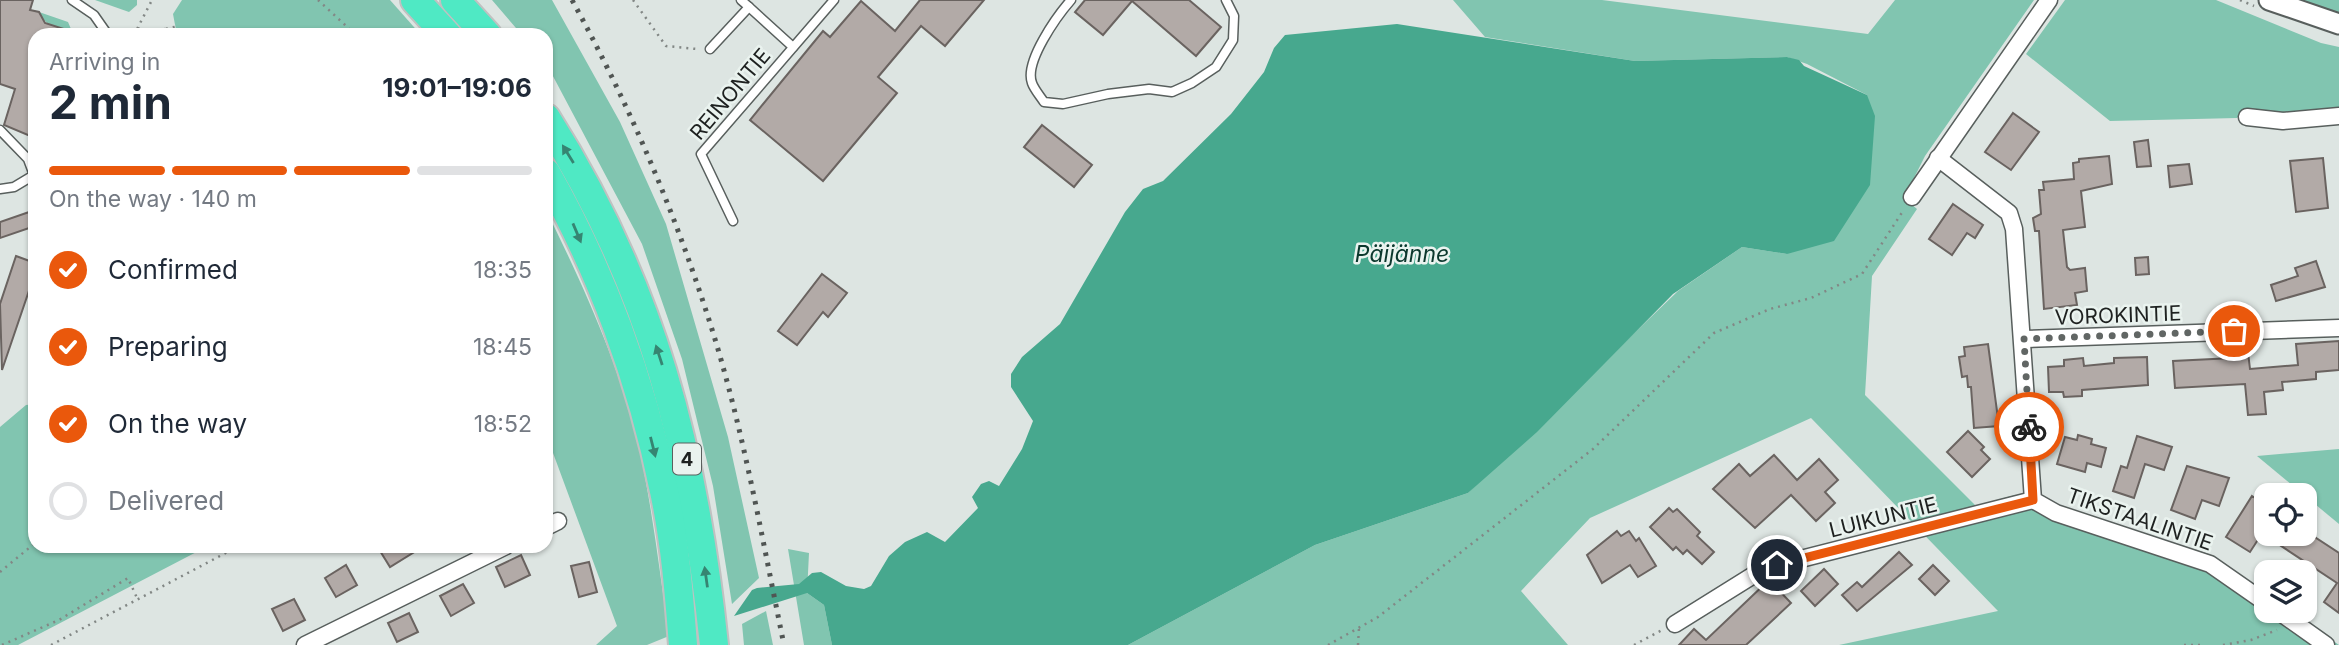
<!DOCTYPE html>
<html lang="en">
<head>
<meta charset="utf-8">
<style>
	body { margin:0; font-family:Inter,sans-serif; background:#f2f2f3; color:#1f2937; height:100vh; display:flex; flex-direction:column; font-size:26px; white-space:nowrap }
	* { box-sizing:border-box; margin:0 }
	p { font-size:23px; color:#747a83 }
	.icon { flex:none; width:38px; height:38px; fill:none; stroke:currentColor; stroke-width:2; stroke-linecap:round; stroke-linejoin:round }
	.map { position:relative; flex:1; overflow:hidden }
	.details { position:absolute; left:28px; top:28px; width:525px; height:525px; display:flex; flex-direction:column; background:#fff; border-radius:21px; box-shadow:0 2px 5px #0004 }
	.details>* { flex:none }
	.buttons { position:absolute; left:2254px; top:483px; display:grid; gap:14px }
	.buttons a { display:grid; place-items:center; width:63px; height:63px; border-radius:14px; background:#fff; box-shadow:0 2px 5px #0004; font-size:35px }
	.pin { position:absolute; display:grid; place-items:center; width:60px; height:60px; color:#fff; margin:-30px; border:4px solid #fff; border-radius:50%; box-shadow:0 2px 7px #0007 }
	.courier { position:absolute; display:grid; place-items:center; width:70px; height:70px; margin:-35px; border:5px solid #ea580c; border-radius:50%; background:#fff; color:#222; box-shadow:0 2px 9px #0007 }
	.summary em { font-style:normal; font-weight:700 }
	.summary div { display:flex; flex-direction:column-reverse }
	.summary { display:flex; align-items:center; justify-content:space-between; height:119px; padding:0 21px }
	h1 { font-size:46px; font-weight:700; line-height:52px }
	.bar { display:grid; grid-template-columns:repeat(4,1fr); gap:10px 7px; align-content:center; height:84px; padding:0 21px }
	.bar i { height:9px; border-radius:5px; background:#e0e1e3 }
	.bar .selected { background:#ea580c }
	.bar p { grid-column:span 4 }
	ol { padding:0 21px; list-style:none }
	li { display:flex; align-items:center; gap:21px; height:77px }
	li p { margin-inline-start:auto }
	li .icon { padding:7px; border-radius:50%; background:#ea580c; color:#fff; stroke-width:4 }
	li:last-child { color:#747a83 }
	li i { width:38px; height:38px; border:4px solid #e0e1e3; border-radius:50% }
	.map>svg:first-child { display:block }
	.green { fill:#81c5b0 }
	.water { fill:#47a88e }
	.building { fill:#b2aaa7; stroke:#6a6360; stroke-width:2 }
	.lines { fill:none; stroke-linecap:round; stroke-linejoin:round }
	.service-casing { stroke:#585f5d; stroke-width:11 }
	.minor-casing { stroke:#585f5d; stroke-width:19 }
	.tertiary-casing { stroke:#585f5d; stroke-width:23 }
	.motorway-casing { stroke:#c0c1c1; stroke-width:32 }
	.path { stroke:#828785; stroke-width:2.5; stroke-dasharray:2 5; stroke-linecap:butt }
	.service { stroke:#fff; stroke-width:8 }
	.minor { stroke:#fff; stroke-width:16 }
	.tertiary { stroke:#fff; stroke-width:19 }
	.motorway { stroke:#4fe9c4; stroke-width:28 }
	.rail { stroke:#505553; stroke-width:5; stroke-dasharray:3.5 7; stroke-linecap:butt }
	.oneway { fill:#368572 }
	.done { stroke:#616664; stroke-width:7; stroke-dasharray:0 12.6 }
	.route { stroke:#ea580c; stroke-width:9 }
	.labels { text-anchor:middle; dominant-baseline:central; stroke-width:5; stroke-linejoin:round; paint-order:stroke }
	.shield { fill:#eaf3ef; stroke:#5b605e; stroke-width:2 }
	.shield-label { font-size:19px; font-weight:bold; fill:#1e2120 }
	.street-label { font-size:21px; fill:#1e2120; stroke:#eaf3ef }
	.water-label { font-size:23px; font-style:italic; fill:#0b382d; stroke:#eaf3ef }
</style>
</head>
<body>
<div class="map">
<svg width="2339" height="645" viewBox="0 0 2339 645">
	<rect width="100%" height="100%" fill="#dde5e2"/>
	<!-- green -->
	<g class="green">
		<polygon points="95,0 137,0 137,5 129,12"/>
		<polygon points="182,0 390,0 421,35 177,35 173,14"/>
		<polygon points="492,0 552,0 620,122 666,224 728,437 759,578 732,604 713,486 682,359 642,244 546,63 546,35 522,35"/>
		<path d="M1453 0H1602L1868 34 1895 0H2034L1925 156 1904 198 1917 209 1872 276 1865 395 1976 506C2014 497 2021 485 2057 508L2215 557 2266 593V611H2291L2339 645H1839L1998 611 1811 418 1590 518 1521 591 1568 645H1128L1315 545 1468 493 1678 291 1742 247 1787 254 1867 95 1807 64 1787 57 1635 61 1485 37Z"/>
		<polygon points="2065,0 2216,0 2321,43 2339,47 2339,110 2284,115 2243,110 2237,118 2110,121 2026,54"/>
		<polygon points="2299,0 2339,0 2339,14"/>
		<path d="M39 12 68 22 71 29 82 35C63 35 48 29 39 12Z"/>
		<path d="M546 210C584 287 621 368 640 452 653 513 660 575 669 636L647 645H596L617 626 546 434Z"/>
		<polygon points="35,404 35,546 208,546 18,645 0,645 0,427 26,405"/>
		<polygon points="2339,449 2339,524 2257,456"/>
		<polygon points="788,549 809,553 807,593 824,605 832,645 804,645"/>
		<polygon points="766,611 773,645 744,645 742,624"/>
	</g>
	<!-- water -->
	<polygon class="water" points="1397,24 1635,61 1787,57 1799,60 1804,66 1867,95 1875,116 1870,185 1834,241 1787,254 1742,247 1673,294 1537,432 1468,493 1315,545 1128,645 832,645 824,605 807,593 734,616 752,590 757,588 799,584 812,573 821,572 846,586 864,589 871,586 889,556 905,542 927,532 945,542 978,508 972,497 981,484 989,481 999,486 1022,449 1033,421 1011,387 1011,374 1022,357 1060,324 1125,212 1143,189 1163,181 1231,114 1264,72 1274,48 1285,35"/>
	<!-- building -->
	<g class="building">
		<polygon points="0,0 33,0 30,10 39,12 45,23 73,32 73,35 35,35 35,138 4,125 15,89 0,84"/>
		<polygon points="920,0 984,0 945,46 921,26 878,77 897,93 823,181 750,120 823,31 830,37 861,1 895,31"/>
		<polygon points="1085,0 1189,0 1221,27 1196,56 1132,1 1103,35 1075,12"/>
		<polygon points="2013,113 2039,132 2011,170 1985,152"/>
		<polygon points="1042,125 1092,165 1074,187 1024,147"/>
		<polygon points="2148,140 2151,166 2137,167 2134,142"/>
		<polygon points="2109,156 2112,184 2081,191 2085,227 2063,230 2067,267 2070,270 2085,268 2087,291 2075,293 2077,305 2044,309 2039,231 2035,231 2033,218 2041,214 2039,190 2044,190 2043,182 2074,179 2073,163 2079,162 2079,159"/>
		<polygon points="2323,158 2328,208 2296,212 2290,161"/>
		<polygon points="2189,164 2192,184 2170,187 2168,166"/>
		<polygon points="1953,204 1983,225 1975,238 1967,233 1952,255 1929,239"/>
		<polygon points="35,210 35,226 0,238 0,222"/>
		<polygon points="16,256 35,263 35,273 2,370 0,304"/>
		<polygon points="2148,257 2149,274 2136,275 2135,258"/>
		<polygon points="2316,261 2325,287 2276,301 2271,285 2298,276 2295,268"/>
		<polygon points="822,274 847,293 828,317 823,312 797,345 778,331"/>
		<polygon points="2339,341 2339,370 2316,372 2316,379 2282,382 2283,390 2264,392 2266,414 2248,415 2245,384 2175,388 2173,361 2233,358 2232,345 2247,344 2250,369 2298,365 2296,344"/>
		<polygon points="1988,344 1999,426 1974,428 1971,387 1968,387 1967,376 1962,377 1959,357 1965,356 1964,347"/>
		<polygon points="2147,357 2148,385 2082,390 2082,396 2064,397 2063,392 2049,392 2048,367 2064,366 2064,360 2083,358 2084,366 2114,363 2114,358"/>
		<polygon points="1968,431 1984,447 1981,450 1990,459 1972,477 1947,452"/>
		<polygon points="2078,435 2092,439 2091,444 2106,448 2101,467 2087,463 2085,472 2057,464 2065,437 2077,440"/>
		<polygon points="2137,436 2172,447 2164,470 2145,464 2134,498 2113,491 2121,466 2127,468"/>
		<polygon points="1774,455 1797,480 1819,459 1838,480 1825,492 1835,503 1816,521 1791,495 1755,528 1713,489 1739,464 1750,476"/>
		<polygon points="2187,466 2229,478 2219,506 2202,500 2195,519 2171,510"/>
		<polygon points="2252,496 2266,505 2266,534 2310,534 2339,553 2339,613 2324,602 2337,583 2266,536 2261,535 2250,552 2226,537"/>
		<polygon points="1669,508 1673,512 1677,509 1700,532 1697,536 1714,552 1702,564 1687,550 1683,554 1676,547 1673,550 1650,527"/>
		<polygon points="1617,531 1621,536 1629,531 1636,541 1639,538 1656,566 1638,577 1630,565 1602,583 1587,555"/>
		<polygon points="377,546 424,546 390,567"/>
		<polygon points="1899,552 1912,565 1857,611 1842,595 1857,582 1862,587"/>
		<polygon points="521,555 530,575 505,587 496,567"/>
		<polygon points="589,562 597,592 579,597 571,566"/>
		<polygon points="346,565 357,585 336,597 325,578"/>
		<polygon points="1933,565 1949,581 1935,595 1919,579"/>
		<polygon points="1824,569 1838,584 1815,606 1801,591"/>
		<polygon points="1769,580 1791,603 1746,645 1679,645 1694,629 1706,640"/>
		<polygon points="463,584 474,603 451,616 440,596"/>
		<polygon points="294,599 305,620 283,631 272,609"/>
		<polygon points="409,613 418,632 397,642 388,623"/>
	</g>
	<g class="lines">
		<defs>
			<g id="service">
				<polyline points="72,0 94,15 108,35"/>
				<polyline points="741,0 749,7"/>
				<path d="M1071 0C1057 16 1024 62 1032 83 1034 89 1040 96 1044 102L1063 104 1108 94 1149 89 1172 92 1192 83 1216 67 1233 40 1234 16 1226 0"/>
				<polyline points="710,49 749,7 793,47"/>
				<polyline points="0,130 28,159 34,175 14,187 0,189"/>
				<polyline points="733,221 701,154 834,0"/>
			</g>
			<g id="minor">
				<polyline points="2247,117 2283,121 2339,116"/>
				<polyline points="1938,158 2009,213 2014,229 2033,500 2056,513 2210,564 2266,603"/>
				<polyline points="1912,197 2049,0"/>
				<polyline points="2024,339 2339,328"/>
				<polyline points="546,527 558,521"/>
				<polyline points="2278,611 2326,645"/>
				<polyline points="1675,624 1752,576 1777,565 2033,500"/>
				<polyline points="305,645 506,546"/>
			</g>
			<polyline id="tertiary" points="2269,0 2339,24"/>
			<g id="motorway">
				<polyline points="415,0 447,35"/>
				<polyline points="455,0 487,35"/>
				<path d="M546 118C652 285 694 450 714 645"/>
				<path d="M546 173C601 270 642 381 664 491 675 542 679 594 683 645"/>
			</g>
		</defs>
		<!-- service casing -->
		<use href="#service" class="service-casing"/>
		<!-- minor casing -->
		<use href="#minor" class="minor-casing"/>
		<!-- tertiary casing -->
		<use href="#tertiary" class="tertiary-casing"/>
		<!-- motorway casing -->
		<use href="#motorway" class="motorway-casing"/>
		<!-- path -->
		<g class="path">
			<polyline points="318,0 356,35"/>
			<polyline points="633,0 666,46 697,49"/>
			<polyline points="2240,0 2254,6"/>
			<polyline points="138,28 143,32 165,29"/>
			<polyline points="134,35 152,0"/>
			<polyline points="166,35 165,29 179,26"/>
			<polyline points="546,312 551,343 546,364"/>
			<polyline points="546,498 552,508"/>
			<polyline points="0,572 35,543"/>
			<polyline points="2,645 59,620 128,578 137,598"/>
			<polyline points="51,645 239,546"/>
			<polyline points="1328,645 1378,617 1593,449 1714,333 1770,309 1811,298 1862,274 1903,211"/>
			<polyline points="1358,645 1359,628"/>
			<polyline points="1634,645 1662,630"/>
			<polyline points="2184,645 2205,645"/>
			<polyline points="2223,645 2251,640 2277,630"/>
		</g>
		<!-- service -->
		<use href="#service" class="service"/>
		<!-- minor -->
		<use href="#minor" class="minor"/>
		<!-- tertiary -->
		<use href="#tertiary" class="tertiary"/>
		<!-- motorway -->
		<use href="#motorway" class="motorway"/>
		<!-- rail -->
		<path class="rail" d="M572 0C629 104 674 210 710 323 743 427 762 538 784 645"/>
	</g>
	<!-- one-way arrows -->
	<defs><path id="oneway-solid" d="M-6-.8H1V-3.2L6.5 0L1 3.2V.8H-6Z" transform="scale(1.75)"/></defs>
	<g class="oneway">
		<use href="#oneway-solid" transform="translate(568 154) rotate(-122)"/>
		<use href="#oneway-solid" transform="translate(577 233) rotate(67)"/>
		<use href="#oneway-solid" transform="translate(659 355) rotate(-108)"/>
		<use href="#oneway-solid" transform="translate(653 447) rotate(76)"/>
		<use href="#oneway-solid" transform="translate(706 577) rotate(-98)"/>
	</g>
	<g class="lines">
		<!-- done -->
		<polyline class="done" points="2029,427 2024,339 2234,331"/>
		<!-- route -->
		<polyline class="route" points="1777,565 2033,500 2029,427"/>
	</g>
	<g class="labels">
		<!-- shield labels -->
		<rect class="shield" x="673" y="443.5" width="28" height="31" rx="5"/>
		<g class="shield-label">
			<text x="687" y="459">4</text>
		</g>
		<!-- street labels -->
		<g class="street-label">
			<text transform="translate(730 94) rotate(-50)">REINONTIE</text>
			<text transform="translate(2118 315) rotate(-2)">VOROKINTIE</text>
			<text transform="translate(1883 517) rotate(-14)">LUIKUNTIE</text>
			<text transform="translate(2140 519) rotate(19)">TIKSTAALINTIE</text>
		</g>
		<!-- water labels -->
		<g class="water-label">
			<text x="1402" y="254">Päijänne</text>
		</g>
	</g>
</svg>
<div class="buttons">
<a><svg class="icon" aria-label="locate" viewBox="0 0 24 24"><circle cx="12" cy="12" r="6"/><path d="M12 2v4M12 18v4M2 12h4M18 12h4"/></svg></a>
<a><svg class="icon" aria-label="layers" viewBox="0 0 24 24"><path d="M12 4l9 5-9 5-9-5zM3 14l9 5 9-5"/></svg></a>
</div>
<div class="pin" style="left:2234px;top:331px;background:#ea580c"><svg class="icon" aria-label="bag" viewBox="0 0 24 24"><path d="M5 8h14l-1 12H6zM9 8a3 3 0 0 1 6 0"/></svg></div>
<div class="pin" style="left:1777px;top:565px;background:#1f2937"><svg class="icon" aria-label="home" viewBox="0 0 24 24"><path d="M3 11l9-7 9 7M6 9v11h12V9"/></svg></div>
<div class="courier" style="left:2029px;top:427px"><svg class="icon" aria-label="bike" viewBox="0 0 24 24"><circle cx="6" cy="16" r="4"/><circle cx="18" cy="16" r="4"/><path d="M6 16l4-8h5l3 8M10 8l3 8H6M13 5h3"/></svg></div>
<section class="details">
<div class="summary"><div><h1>2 min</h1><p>Arriving in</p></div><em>19:01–19:06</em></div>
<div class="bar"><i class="selected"></i><i class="selected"></i><i class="selected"></i><i></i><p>On the way · 140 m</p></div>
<ol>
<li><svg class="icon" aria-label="check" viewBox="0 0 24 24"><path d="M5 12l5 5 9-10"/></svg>Confirmed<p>18:35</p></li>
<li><svg class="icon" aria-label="check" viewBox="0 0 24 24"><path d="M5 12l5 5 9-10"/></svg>Preparing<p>18:45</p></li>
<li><svg class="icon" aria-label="check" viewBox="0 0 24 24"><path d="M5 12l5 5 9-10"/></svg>On the way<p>18:52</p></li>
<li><i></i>Delivered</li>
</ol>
</section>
</div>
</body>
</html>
